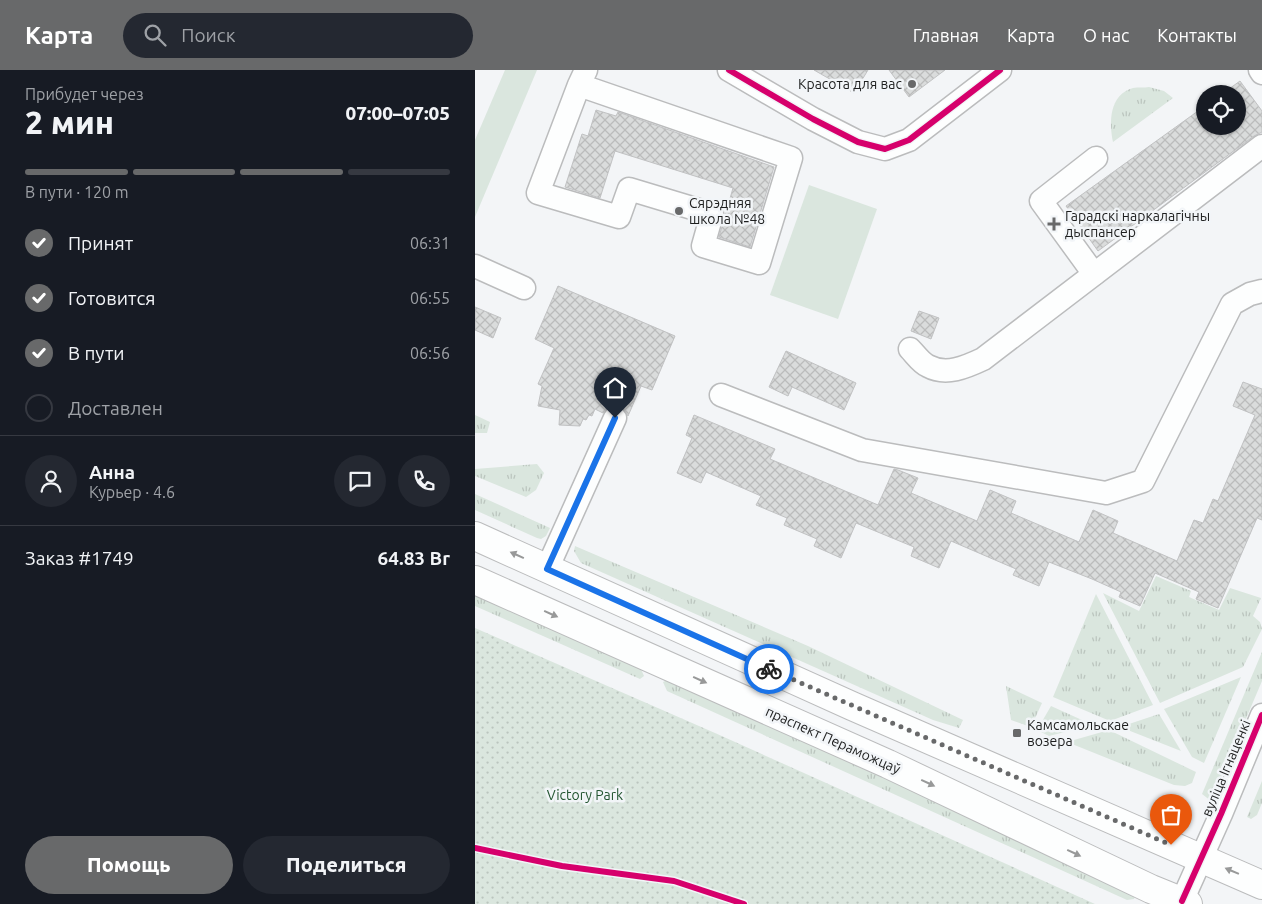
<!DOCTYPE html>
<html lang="ru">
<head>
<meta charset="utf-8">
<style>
	body { margin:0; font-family:Ubuntu,sans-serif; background:#242831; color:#f1f3f6; height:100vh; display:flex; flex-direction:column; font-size:19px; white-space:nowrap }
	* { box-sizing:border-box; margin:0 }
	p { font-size:16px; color:#9ea1a6 }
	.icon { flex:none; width:28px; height:28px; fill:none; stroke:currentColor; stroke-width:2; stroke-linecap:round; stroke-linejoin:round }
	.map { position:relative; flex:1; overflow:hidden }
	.drawer { display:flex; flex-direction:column; background:#171b24; width:475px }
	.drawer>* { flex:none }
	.tools { position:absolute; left:721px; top:15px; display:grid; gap:10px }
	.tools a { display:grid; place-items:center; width:50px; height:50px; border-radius:50%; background:#171b24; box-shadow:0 1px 4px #0004; font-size:25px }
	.pin { position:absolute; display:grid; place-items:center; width:42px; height:42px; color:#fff; margin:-51px -21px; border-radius:50% 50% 50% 0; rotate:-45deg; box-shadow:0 0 5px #0007 }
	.pin .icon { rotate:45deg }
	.courier { position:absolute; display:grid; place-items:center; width:50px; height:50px; margin:-25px; border:4px solid #1a73e8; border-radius:50%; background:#fff; color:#222; box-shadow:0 1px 6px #0007 }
	.overview em { font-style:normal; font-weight:800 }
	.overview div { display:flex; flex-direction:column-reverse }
	.overview { display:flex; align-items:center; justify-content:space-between; height:85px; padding:0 25px }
	h1 { font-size:32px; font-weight:800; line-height:38px }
	.bar { display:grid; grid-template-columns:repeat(4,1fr); gap:8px 5px; align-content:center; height:60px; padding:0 25px }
	.bar i { height:6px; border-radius:4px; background:#363941 }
	.bar .selected { background:#68696a }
	.bar p { grid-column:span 4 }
	.line { display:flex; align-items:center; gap:12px; padding:0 25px; border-top:1px solid #363941 }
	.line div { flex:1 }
	.round { display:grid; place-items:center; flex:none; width:52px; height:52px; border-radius:26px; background:#242831 }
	ol { padding:0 25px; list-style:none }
	li { display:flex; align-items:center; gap:15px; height:55px }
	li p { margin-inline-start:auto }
	li .icon { padding:5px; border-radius:50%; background:#68696a; color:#fff; stroke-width:4 }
	li:last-child { color:#9ea1a6 }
	li i { width:28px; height:28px; border:2px solid #363941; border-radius:50% }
	.button { display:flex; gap:10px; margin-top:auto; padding:10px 25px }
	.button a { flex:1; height:58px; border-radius:30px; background:#68696a; color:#fff; font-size:20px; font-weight:800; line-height:58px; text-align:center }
	.button a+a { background:#242831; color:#f1f3f6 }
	header { display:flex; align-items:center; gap:30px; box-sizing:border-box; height:70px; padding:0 25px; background:#68696a; color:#fff }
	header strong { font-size:24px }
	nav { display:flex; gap:28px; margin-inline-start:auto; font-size:18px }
	.search { width:350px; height:45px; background:#242831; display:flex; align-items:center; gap:12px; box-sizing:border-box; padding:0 18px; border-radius:28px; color:#9ea1a6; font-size:19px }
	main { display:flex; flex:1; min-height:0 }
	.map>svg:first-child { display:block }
	.grass { fill:url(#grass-tufts) }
	.park { fill:url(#park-dots) }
	.pitch { fill:#dae6de }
	.building { fill:url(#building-cross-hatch); stroke:#c1c2c3 }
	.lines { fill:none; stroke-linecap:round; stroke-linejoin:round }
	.minor-casing { stroke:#bbbcbd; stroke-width:25 }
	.major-casing { stroke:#bbbcbd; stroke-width:30 }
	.minor { stroke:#fdfefe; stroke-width:22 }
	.major { stroke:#fdfefe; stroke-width:28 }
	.cycleway-casing { stroke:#f2f5f8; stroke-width:9 }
	.cycleway { stroke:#d6006c; stroke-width:6 }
	.oneway { fill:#989999 }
	.done { stroke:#68696a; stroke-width:5; stroke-dasharray:0 9 }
	.route { stroke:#1a73e8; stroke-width:6 }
	.poi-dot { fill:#68696a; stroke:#f2f5f8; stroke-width:2 }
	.labels { text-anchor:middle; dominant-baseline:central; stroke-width:5; stroke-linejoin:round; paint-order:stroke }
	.poi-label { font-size:14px; fill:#1d1e1e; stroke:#f2f5f8; text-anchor:start }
	.street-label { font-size:14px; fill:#1d1e1e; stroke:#f2f5f8 }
	.park-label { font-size:14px; fill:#245632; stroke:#f2f5f8 }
</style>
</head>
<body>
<header>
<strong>Карта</strong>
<div class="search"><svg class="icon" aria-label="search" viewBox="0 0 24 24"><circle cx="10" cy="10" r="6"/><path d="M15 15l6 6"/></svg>Поиск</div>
<nav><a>Главная</a><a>Карта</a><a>О нас</a><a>Контакты</a></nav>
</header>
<main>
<section class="drawer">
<div class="overview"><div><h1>2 мин</h1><p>Прибудет через</p></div><em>07:00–07:05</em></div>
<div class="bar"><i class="selected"></i><i class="selected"></i><i class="selected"></i><i></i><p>В пути · 120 m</p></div>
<ol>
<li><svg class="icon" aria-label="check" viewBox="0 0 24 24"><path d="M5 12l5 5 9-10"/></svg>Принят<p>06:31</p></li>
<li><svg class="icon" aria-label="check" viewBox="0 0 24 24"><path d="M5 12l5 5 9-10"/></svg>Готовится<p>06:55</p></li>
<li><svg class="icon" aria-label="check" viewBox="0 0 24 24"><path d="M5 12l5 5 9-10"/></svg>В пути<p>06:56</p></li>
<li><i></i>Доставлен</li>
</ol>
<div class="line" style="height:90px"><a class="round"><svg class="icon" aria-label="person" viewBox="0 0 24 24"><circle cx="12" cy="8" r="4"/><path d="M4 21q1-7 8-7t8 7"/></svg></a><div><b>Анна</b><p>Курьер · 4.6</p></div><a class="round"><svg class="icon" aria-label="chat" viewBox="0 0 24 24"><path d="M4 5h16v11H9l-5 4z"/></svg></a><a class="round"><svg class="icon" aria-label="phone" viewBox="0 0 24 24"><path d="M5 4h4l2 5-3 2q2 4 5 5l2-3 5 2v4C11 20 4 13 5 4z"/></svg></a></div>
<div class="line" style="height:65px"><div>Заказ #1749</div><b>64.83 Br</b></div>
<div class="button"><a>Помощь</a><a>Поделиться</a></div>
</section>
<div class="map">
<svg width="787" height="834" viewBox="0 0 787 834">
	<defs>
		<pattern id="grass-tufts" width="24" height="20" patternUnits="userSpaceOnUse" patternTransform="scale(1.25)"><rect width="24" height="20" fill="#dae6de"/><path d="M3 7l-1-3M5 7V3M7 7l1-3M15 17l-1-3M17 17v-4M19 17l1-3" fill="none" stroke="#bbc5be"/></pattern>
		<pattern id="park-dots" width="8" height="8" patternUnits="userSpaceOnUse" patternTransform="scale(1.25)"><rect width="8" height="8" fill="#dae6de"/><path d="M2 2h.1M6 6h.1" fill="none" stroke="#bbc5be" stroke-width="1.8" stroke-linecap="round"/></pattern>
		<pattern id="building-cross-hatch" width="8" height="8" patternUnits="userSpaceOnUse" patternTransform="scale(1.25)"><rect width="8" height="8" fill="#dadcdc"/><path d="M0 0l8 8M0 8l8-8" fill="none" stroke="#bbbcbc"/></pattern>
	</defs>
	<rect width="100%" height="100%" fill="#f3f5f7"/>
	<!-- grass -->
	<g class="grass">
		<path d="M674 17 689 21 698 28 638 72C634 52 634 25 658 18 663 17 669 18 674 17Z"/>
		<polygon points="0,345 15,352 12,363 0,363"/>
		<polygon points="62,394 69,403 61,420 51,427 0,406 0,399"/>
		<polygon points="0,424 75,458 71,466 66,469 62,468 0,440"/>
		<polygon points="100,476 333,576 488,650 484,658 458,650 106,493 99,481"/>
		<polygon points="681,506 716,521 714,527 744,540 755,518 786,528 778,546 785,552 787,559 768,597 685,633 628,523 664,541"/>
		<polygon points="0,523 165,597 169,606 165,609 0,536"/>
		<polygon points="621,524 678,635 635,651 578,627"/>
		<polygon points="787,582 787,611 736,731 727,724"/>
		<polygon points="766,607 729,693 717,687 689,639"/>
		<polygon points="192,610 661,822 659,829 652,830 192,621 188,612"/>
		<polygon points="531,616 567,633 556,657 536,650"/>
		<polygon points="576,636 618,655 574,666 562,660"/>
		<polygon points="684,644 706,681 645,657"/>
		<polygon points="634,660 721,702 717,713 710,716 699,715 592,672"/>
		<polygon points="787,711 787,733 782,745 776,749 772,747"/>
	</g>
	<!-- park -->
	<polygon class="park" points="0,558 240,663 620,834 0,834"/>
	<!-- pitch -->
	<g class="pitch">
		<polygon points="30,0 62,0 0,147 0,70"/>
		<polygon points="334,115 402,139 363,249 295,225"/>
	</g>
	<!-- building -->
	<g class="building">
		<polygon points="339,0 393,0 379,23"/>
		<polygon points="414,0 470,0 434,27"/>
		<polygon points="765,11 787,41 787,62 779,66 623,181 591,136 730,36 730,56 762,56 762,24 747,24"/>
		<polygon points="121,40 141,46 143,42 299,97 275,177 244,167 258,118 140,81 125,128 90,117 107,64 113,66"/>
		<polygon points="83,216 200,266 177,320 166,316 153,346 150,340 146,336 138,335 132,338 128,343 120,339 117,346 114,345 111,350 108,349 105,356 84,355 85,340 63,336 67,316 63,314 79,278 60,269"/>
		<polygon points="0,237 26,248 18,268 0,260"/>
		<polygon points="444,241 464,248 456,269 436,261"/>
		<polygon points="311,281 381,313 369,340 317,317 313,326 294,317"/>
		<polygon points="768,312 787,319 787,450 782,448 743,538 721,529 724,522 680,503 665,536 644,527 646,522 617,509 574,492 564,516 538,505 541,499 476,471 464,498 436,486 439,477 381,453 366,488 339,476 342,469 309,455 312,448 281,435 286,426 231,402 226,413 202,403 217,368 211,365 219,345 300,379 295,389 403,435 419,399 423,400 443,408 436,423 502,451 515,420 541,431 536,443 604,472 618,440 643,451 638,463 702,491 719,450 728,453 738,429 743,431 780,345 758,336"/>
	</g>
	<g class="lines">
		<defs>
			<g id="minor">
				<polyline points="254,0 338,49 383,72 410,79 434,70 525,0"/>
				<polyline points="785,0 787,3"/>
				<polyline points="104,15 316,88 284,193 228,176 237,144 154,119 144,147 63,123 104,15 111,0"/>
				<polyline points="0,196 49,218"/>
				<polyline points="619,204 566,131 621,88"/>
				<path d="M435 279C440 284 446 293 453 296 471 306 491 297 508 289L787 76"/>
				<polyline points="246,325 387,380 631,423 668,411 757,234 775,224 787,221"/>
				<polyline points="72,499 140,348"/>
				<polyline points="707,831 746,744 787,645"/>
			</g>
			<g id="major">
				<polyline points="0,466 377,636 787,815"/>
				<polyline points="0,510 413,694 676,819 713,834"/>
			</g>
		</defs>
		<!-- minor casing -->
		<use href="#minor" class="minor-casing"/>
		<!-- major casing -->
		<use href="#major" class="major-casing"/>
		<!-- minor -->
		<use href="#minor" class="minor"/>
		<!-- major -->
		<use href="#major" class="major"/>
		<defs>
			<g id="cycleway">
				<polyline points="254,0 338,49 383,72 410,79 434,70 525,0"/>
				<polyline points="0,778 87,796 199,811 269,834"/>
				<polyline points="707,831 746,744 787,645"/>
			</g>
		</defs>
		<!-- cycleway casing -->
		<use href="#cycleway" class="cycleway-casing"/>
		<!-- cycleway -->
		<use href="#cycleway" class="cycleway"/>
	</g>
	<!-- one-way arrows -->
	<defs><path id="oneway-solid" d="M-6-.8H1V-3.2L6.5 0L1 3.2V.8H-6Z" transform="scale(1.25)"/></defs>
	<g class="oneway">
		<use href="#oneway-solid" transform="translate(42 485) rotate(-156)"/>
		<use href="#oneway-solid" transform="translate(76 544) rotate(24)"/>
		<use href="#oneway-solid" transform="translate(225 610) rotate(24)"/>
		<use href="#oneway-solid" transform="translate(453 713) rotate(25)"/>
		<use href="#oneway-solid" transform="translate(599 783) rotate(25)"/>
		<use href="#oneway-solid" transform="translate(757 801) rotate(-157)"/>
	</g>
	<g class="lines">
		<!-- done -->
		<polyline class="done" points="294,599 696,775"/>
		<!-- route -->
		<polyline class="route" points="140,348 72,499 294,599"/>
	</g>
	<!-- markers -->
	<g class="poi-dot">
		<circle cx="437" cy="14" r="5"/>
		<circle cx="204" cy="141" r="5"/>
		<path d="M576.5 146.5h5v5h5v5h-5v5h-5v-5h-5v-5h5z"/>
		<rect x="537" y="658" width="10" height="10" rx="2.5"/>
	</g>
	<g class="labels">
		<!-- poi labels -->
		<g class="poi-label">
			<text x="427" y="14" text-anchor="end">Красота для вас</text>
			<text x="214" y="133">Сярэдняя<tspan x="214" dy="16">школа №48</tspan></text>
			<text x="590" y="146">Гарадскі наркалагічны<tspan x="590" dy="16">дыспансер</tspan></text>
			<text x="552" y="655">Камсамольскае<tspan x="552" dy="16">возера</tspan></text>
		</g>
		<!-- street labels -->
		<g class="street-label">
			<text transform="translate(358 670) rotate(24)">праспект Пераможцаў</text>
			<text transform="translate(751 698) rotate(-67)">вуліца Ігнаценкі</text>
		</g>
		<!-- park labels -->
		<g class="park-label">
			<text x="110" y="725">Victory Park</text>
		</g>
	</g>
</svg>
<div class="tools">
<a><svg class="icon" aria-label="locate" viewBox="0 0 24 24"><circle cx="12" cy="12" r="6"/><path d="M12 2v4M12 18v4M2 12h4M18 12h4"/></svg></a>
</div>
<div class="pin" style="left:696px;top:775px;background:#ea580c"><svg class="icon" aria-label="bag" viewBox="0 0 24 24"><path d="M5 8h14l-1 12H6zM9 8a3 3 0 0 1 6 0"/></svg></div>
<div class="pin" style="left:140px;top:348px;background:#1f2937"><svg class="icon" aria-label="home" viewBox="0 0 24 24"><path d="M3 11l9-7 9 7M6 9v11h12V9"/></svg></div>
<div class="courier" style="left:294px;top:599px"><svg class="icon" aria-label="bike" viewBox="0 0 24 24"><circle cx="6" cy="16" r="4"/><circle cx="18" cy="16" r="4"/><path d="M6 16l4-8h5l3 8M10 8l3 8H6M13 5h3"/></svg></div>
</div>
</main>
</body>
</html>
